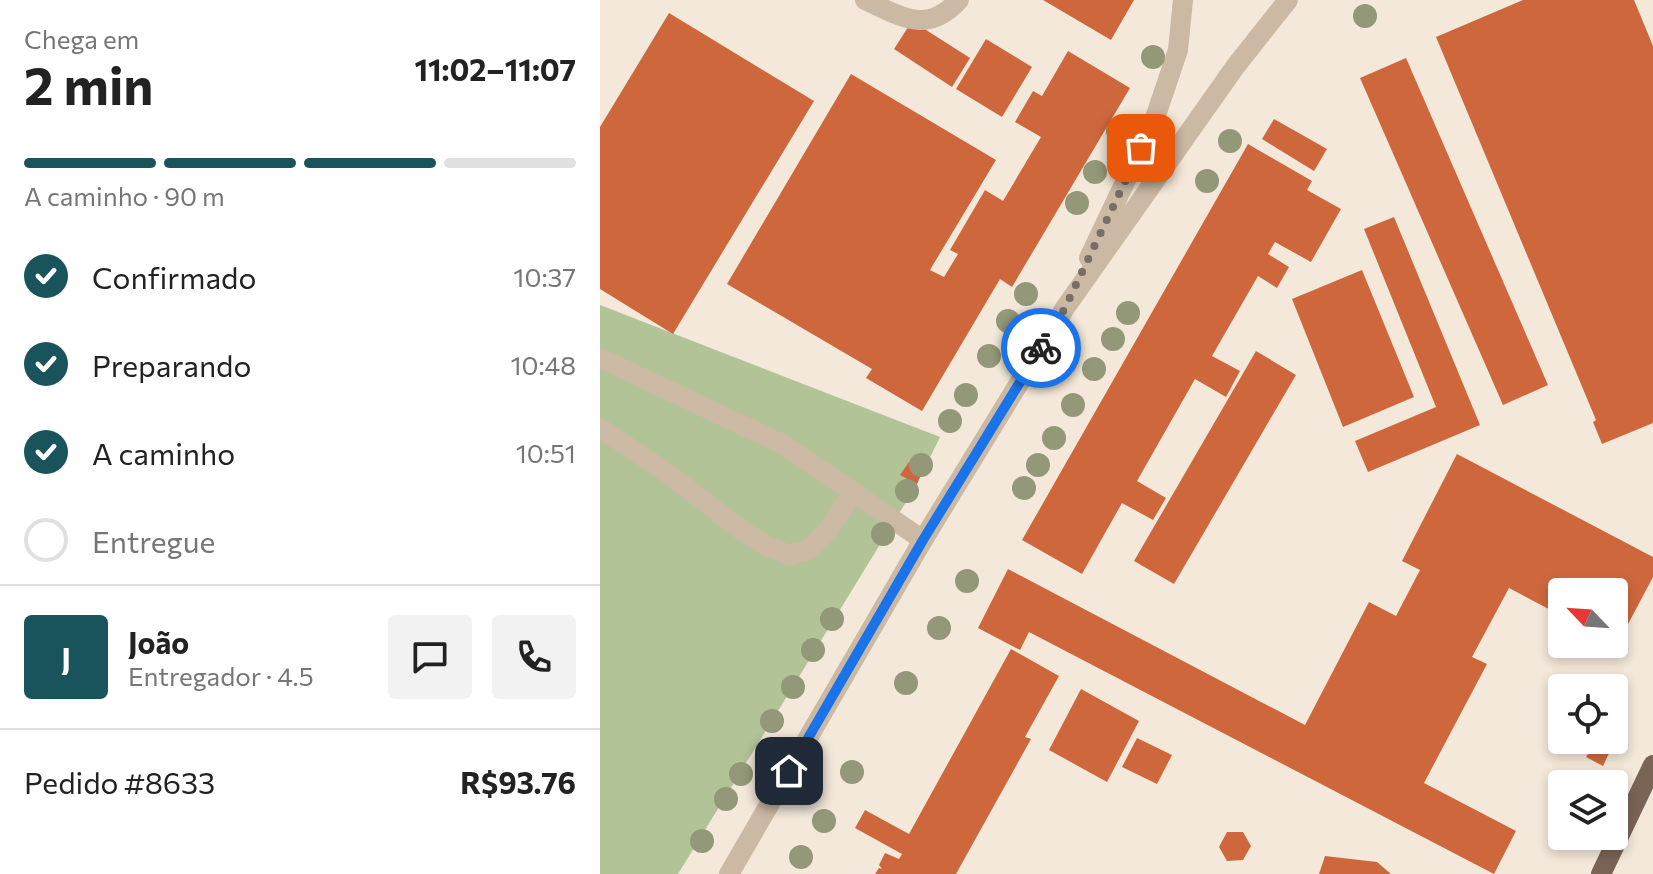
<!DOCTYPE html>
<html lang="pt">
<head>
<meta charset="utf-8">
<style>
	body { margin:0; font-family:Commissioner,sans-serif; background:#f2f2f2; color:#222; height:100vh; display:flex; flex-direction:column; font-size:30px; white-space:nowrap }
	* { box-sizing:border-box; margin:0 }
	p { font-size:26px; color:#767676 }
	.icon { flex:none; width:44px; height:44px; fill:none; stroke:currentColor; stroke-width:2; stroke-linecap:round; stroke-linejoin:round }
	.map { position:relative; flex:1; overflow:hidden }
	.side { display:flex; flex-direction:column; background:#fff; width:600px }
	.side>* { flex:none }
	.needle { width:52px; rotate:295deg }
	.controls { position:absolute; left:948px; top:578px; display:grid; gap:16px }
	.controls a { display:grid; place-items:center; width:80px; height:80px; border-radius:8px; background:#fff; box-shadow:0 4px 12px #0003; font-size:40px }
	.pin { position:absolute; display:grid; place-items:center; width:68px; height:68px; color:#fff; margin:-34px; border-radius:16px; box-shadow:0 4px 12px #0006 }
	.courier { position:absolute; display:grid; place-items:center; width:80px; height:80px; margin:-40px; border:6px solid #1a73e8; border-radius:50%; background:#fff; color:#222; box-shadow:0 2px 10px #0007 }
	.head em { font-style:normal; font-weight:700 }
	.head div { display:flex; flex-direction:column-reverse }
	.head { display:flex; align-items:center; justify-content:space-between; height:136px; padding:0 24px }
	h1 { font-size:52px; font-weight:700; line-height:60px }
	.bar { display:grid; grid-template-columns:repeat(4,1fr); gap:12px 8px; align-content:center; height:96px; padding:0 24px }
	.bar i { height:10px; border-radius:6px; background:#e0e0e0 }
	.bar .on { background:#19535b }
	.bar p { grid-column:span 4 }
	.line { display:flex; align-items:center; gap:20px; padding:0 24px; border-top:2px solid #e0e0e0 }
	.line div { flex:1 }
	.round { display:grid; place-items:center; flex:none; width:84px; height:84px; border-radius:8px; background:#f2f2f2 }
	ol { padding:0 24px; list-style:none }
	li { display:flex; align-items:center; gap:24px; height:88px }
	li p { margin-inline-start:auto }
	li .icon { padding:8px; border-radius:50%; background:#19535b; color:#fff; stroke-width:4 }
	li:last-child { color:#767676 }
	li i { width:44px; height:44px; border:4px solid #e0e0e0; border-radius:50% }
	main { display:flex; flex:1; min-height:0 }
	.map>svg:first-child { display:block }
	.green { fill:#b2c398 }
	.building { fill:#ce683c }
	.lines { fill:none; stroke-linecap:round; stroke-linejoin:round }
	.minor { stroke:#ccb9a4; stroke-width:20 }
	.major { stroke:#7a6456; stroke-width:20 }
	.tree { fill:#929878 }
	.done { stroke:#796e65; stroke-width:8; stroke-dasharray:0 14.4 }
	.route { stroke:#1a73e8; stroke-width:10 }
</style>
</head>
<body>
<main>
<section class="side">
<div class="head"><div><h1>2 min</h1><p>Chega em</p></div><em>11:02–11:07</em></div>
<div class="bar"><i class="on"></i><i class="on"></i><i class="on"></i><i></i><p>A caminho · 90 m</p></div>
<ol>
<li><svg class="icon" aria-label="check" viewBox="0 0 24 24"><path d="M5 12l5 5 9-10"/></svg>Confirmado<p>10:37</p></li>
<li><svg class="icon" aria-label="check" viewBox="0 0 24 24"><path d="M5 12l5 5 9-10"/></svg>Preparando<p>10:48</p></li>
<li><svg class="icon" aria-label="check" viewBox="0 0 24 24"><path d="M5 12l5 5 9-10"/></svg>A caminho<p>10:51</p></li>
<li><i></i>Entregue</li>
</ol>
<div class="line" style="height:144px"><b class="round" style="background:#19535b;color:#fff">J</b><div><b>João</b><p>Entregador · 4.5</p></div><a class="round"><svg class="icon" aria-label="chat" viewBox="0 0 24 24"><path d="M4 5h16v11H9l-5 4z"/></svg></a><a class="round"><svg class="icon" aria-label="phone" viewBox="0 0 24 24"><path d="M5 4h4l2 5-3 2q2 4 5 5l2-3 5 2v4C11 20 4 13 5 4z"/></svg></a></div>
<div class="line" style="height:104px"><div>Pedido #8633</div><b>R$93.76</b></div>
</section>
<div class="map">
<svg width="1053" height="874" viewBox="0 0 1053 874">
	<rect width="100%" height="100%" fill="#f3e8d9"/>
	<!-- green -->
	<polygon class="green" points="0,305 340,437 317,484 78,874 0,874"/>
	<!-- building -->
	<g class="building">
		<polygon points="443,0 534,0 511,40"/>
		<polygon points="923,0 1034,0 1053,46 1053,423 1002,444 993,422 996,420 836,37"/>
		<polygon points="69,13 214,101 73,334 0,289 0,127"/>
		<polygon points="312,21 370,58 352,87 294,49"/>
		<polygon points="386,39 432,67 402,117 356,89"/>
		<polygon points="468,51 530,88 412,287 400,279 322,411 266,378 272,369 127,284 251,74 396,160 330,270 344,277 358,254 350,250 385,190 403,201 441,137 415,122 433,91 442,96"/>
		<polygon points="806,58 948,385 903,405 760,78"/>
		<polygon points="674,119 727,149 714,171 662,139"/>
		<polygon points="648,144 712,181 707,190 741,209 711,262 675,242 668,254 689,267 677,288 658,276 612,356 640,371 626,397 595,379 537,481 566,498 553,520 522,503 482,574 422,540"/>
		<polygon points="794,217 880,425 768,472 755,441 836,407 764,229"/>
		<polygon points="762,270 814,397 743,427 692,299"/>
		<polygon points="656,351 696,375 574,584 534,561"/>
		<polygon points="857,454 1053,557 1053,577 1017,645 1014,643 1014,592 962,592 962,616 909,588 872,657 887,664 824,783 916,831 894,874 429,632 420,650 378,628 408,569 705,725 769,602 796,616 820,570 802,561"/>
		<polygon points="309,462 323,470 317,484 300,475"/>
		<polygon points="411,649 459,676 425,737 431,739 356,874 275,874 279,868 282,869 279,865 285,853 299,859 302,854 255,828 265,810 309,834"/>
		<polygon points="481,689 539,721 507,782 449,750"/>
		<polygon points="537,738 572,755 557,784 522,767"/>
		<polygon points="997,741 1011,749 1003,766 986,757"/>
		<polygon points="627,832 643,832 651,846 643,860 627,861 619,847"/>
		<polygon points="725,856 777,862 791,874 719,874"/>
	</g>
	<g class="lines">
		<!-- minor -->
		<g class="minor">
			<path d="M265 0C302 17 327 35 359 0"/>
			<polyline points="489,258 554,121 578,50 583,0"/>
			<polyline points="0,358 182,444 323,540"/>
			<polyline points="0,428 63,470 144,532 168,547 190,555 208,550 227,531 253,494"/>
			<polyline points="129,874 323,540 465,308 635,67 688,0"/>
		</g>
		<!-- major -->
		<polyline class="major" points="1001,874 1053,765"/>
	</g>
	<!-- trees -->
	<g class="tree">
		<circle cx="765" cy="16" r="12"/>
		<circle cx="553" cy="57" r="12"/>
		<circle cx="518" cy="131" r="12"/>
		<circle cx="630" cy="141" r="12"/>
		<circle cx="495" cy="172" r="12"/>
		<circle cx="607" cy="181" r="12"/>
		<circle cx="477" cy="203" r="12"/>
		<circle cx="426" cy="294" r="12"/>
		<circle cx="528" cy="313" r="12"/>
		<circle cx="408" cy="321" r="12"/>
		<circle cx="513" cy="339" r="12"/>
		<circle cx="389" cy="356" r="12"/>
		<circle cx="494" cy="369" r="12"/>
		<circle cx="366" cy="395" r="12"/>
		<circle cx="473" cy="405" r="12"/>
		<circle cx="350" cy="421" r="12"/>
		<circle cx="454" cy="438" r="12"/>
		<circle cx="321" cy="465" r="12"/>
		<circle cx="438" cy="465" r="12"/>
		<circle cx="424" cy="488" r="12"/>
		<circle cx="307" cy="491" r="12"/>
		<circle cx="283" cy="534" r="12"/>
		<circle cx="367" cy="581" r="12"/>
		<circle cx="232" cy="619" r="12"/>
		<circle cx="339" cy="628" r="12"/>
		<circle cx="213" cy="650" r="12"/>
		<circle cx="306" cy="683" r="12"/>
		<circle cx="193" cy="687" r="12"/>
		<circle cx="172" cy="721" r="12"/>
		<circle cx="252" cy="772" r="12"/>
		<circle cx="141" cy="774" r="12"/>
		<circle cx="126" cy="799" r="12"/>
		<circle cx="224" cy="821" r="12"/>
		<circle cx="102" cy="841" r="12"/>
		<circle cx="201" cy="857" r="12"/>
	</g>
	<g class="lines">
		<!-- done -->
		<polyline class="done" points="441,348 465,308 541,148"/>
		<!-- route -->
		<polyline class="route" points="189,771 323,540 441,348"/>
	</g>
</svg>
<div class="controls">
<a><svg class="needle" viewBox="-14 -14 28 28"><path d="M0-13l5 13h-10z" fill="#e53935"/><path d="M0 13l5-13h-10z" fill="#767676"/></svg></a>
<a><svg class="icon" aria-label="locate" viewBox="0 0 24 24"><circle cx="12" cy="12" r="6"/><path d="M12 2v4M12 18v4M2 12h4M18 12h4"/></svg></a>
<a><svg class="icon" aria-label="layers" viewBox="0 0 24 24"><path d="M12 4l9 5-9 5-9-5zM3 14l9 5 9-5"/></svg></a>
</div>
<div class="pin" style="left:541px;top:148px;background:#ea580c"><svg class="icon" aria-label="bag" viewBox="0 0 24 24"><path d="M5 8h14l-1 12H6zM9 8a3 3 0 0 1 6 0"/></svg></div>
<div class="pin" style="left:189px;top:771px;background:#1f2937"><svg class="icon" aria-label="home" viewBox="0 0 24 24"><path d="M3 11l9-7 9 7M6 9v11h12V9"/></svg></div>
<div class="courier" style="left:441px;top:348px"><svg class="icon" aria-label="bike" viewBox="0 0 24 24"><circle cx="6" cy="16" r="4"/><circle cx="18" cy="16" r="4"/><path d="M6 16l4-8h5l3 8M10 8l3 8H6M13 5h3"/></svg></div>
</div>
</main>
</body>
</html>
